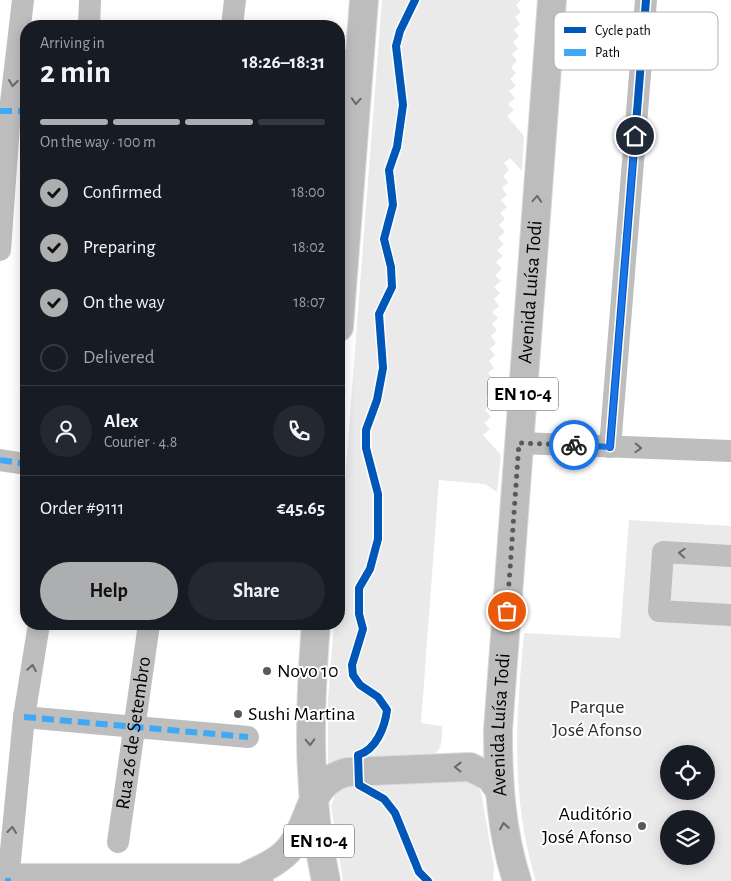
<!DOCTYPE html>
<html lang="en">
<head>
<meta charset="utf-8">
<style>
	body { margin:0; font-family:"Alegreya Sans",sans-serif; background:#242831; color:#f1f3f6; height:100vh; display:flex; flex-direction:column; font-size:19px; white-space:nowrap }
	* { box-sizing:border-box; margin:0 }
	p { font-size:16px; color:#9ea1a6 }
	.icon { flex:none; width:28px; height:28px; fill:none; stroke:currentColor; stroke-width:2; stroke-linecap:round; stroke-linejoin:round }
	.map { position:relative; flex:1; overflow:hidden }
	.sheet { position:absolute; left:20px; top:20px; width:325px; height:610px; display:flex; flex-direction:column; background:#171b24; border-radius:20px; box-shadow:0 2px 12px #0003 }
	.sheet>* { flex:none }
	.tools { position:absolute; left:660px; top:745px; display:grid; gap:10px }
	.tools a { display:grid; place-items:center; width:55px; height:55px; border-radius:50%; background:#171b24; box-shadow:0 2px 12px #0003; font-size:25px }
	.pin { position:absolute; display:grid; place-items:center; width:42px; height:42px; color:#fff; margin:-21px; border:2px solid #fff; border-radius:50%; box-shadow:0 1px 5px #0007 }
	.courier { position:absolute; display:grid; place-items:center; width:50px; height:50px; margin:-25px; border:4px solid #1a73e8; border-radius:50%; background:#fff; color:#222; box-shadow:0 1px 6px #0007 }
	.headline em { font-style:normal; font-weight:700 }
	.headline div { display:flex; flex-direction:column-reverse }
	.headline { display:flex; align-items:center; justify-content:space-between; height:85px; padding:0 20px }
	h1 { font-size:32px; font-weight:700; line-height:38px }
	.bar { display:grid; grid-template-columns:repeat(4,1fr); gap:8px 5px; align-content:center; height:60px; padding:0 20px }
	.bar i { height:6px; border-radius:4px; background:#363941 }
	.bar .current { background:#adaeaf }
	.bar p { grid-column:span 4 }
	.line { display:flex; align-items:center; gap:12px; padding:0 20px; border-top:1px solid #363941 }
	.line div { flex:1 }
	.round { display:grid; place-items:center; flex:none; width:52px; height:52px; border-radius:26px; background:#242831 }
	ol { padding:0 20px; list-style:none }
	li { display:flex; align-items:center; gap:15px; height:55px }
	li p { margin-inline-start:auto }
	li .icon { padding:5px; border-radius:50%; background:#adaeaf; color:#111; stroke-width:4 }
	li:last-child { color:#9ea1a6 }
	li i { width:28px; height:28px; border:2px solid #363941; border-radius:50% }
	.button { display:flex; gap:10px; margin-top:auto; padding:10px 20px }
	.button a { flex:1; height:58px; border-radius:30px; background:#adaeaf; color:#111; font-size:20px; font-weight:700; line-height:58px; text-align:center }
	.button a+a { background:#242831; color:#f1f3f6 }
	.map>svg:first-child { display:block }
	.green { fill:#eaeaea; fill-rule:evenodd }
	.lines { fill:none; stroke-linecap:round; stroke-linejoin:round }
	.major-casing { stroke:#dbdbdb; stroke-width:30 }
	.minor { stroke:#bebebe; stroke-width:22 }
	.major { stroke:#bdbdbd; stroke-width:28 }
	.quiet { stroke:#3fa9f5; stroke-width:6; stroke-dasharray:12 6; stroke-linecap:butt }
	.cycleway-casing { stroke:#fff; stroke-width:11 }
	.cycleway { stroke:#0057b8; stroke-width:8 }
	.oneway { stroke:#686868 }
	.done { stroke:#595959; stroke-width:5; stroke-dasharray:0 9 }
	.route { stroke:#1a73e8; stroke-width:6 }
	.poi-dot { fill:#595959; stroke:#fff; stroke-width:2 }
	.labels { text-anchor:middle; dominant-baseline:central; stroke-width:4; stroke-linejoin:round; paint-order:stroke }
	.shield { fill:#fff; stroke:#4c4c4c; stroke-width:1 }
	.shield-label { font-size:19px; font-weight:bold; fill:#000 }
	.street-label { font-size:20px; fill:#000; stroke:#fff }
	.poi-label { font-size:20px; fill:#000; stroke:#fff; text-anchor:start }
	.park-label { font-size:20px; fill:#2f2f2f; stroke:#fff }
	.key { fill:#fff; stroke:#b2b2b2; stroke-width:1 }
	.key-label { font-size:14px; fill:#000 }
</style>
</head>
<body>
<div class="map">
<svg width="731" height="881" viewBox="0 0 731 881">
	<rect width="100%" height="100%" fill="#fff"/>
	<!-- green -->
	<g class="green">
		<path d="M382 0H521L516 5 521 12 515 17 520 24 514 30 519 36 513 42 518 49 512 54 517 61 511 67 516 73 510 79 516 86 509 91 515 98 508 104 514 110 507 116 524 136 522 171 510 158 504 163 509 170 503 176 508 182 502 188 507 195 501 200 507 207 500 213 505 219 499 225 505 232 498 238 504 244 497 250 503 256 496 262 502 269 495 275 501 281 494 287 500 293 494 299 499 306 492 312 498 318 492 324 497 330 491 336 496 343 490 349 495 355 489 361 494 368 488 373 494 380 487 386 492 392 486 398 491 405 485 410 491 417 484 423 490 429 483 435 501 455 497 492 485 484 439 480 421 723 442 726C442 737 443 752 431 755L352 759 330 765 328 764V698L334 624H339V558Z"/>
		<path d="M629 520 731 526V881H536C510 795 516 720 524 633L620 638ZM669 754H706V791H669ZM669 819H706V856H669Z"/>
		<polygon points="458,778 475,783 481,792 494,867 493,881 343,881 331,806 336,792 349,784"/>
	</g>
	<g class="lines">
		<defs>
			<g id="major">
				<polyline points="339,327 364,0"/>
				<path d="M316 624C309 711 307 795 326 881"/>
				<polyline points="0,878 242,878 259,881"/>
				<path d="M242 878C259 870 280 862 291 847 313 819 307 783 347 772L470 767 490 777 498 788"/>
				<path id="s2" d="M517 881C501 831 498 782 498 730L552 0"/>
			</g>
		</defs>
		<!-- major casing -->
		<use href="#major" class="major-casing"/>
		<!-- minor -->
		<g class="minor">
			<polyline points="89,26 90,0"/>
			<polyline points="232,26 235,0"/>
			<polyline points="339,60 359,62"/>
			<polyline points="0,250 10,111 23,0"/>
			<polyline points="519,443 731,451"/>
			<polyline points="610,447 646,0"/>
			<polyline points="0,460 26,464"/>
			<polyline points="731,556 663,552 659,611 731,615"/>
			<polyline points="24,717 248,737"/>
			<path id="s1" d="M118 842 149 624"/>
			<polyline points="8,881 24,717 39,624"/>
		</g>
		<!-- major -->
		<use href="#major" class="major"/>
		<!-- quiet -->
		<g class="quiet">
			<polyline points="0,111 26,111"/>
			<polyline points="0,460 26,464"/>
			<polyline points="24,717 248,737"/>
			<polyline points="8,881 8,878"/>
		</g>
		<defs>
			<g id="cycleway">
				<path d="M415 0 400 31 396 46 403 105 397 147 389 170 393 205 384 239 391 267 392 287 379 314 383 368 377 400 366 430V448L378 494V539L370 569 359 588V614L363 629 352 665 353 675 360 685 378 697 387 710C385 727 376 750 358 755L359 785 384 799 395 813 419 872 428 881"/>
				<polyline points="610,447 646,0"/>
			</g>
		</defs>
		<!-- cycleway casing -->
		<use href="#cycleway" class="cycleway-casing"/>
		<!-- cycleway -->
		<use href="#cycleway" class="cycleway"/>
	</g>
	<!-- one-way arrows -->
	<defs><path id="oneway-chevron" d="M-2-3.5L2.5 0L-2 3.5" fill="none" stroke-width="1.6" stroke-linecap="round" stroke-linejoin="round" transform="scale(1.25)"/></defs>
	<g class="oneway">
		<use href="#oneway-chevron" transform="translate(13 83) rotate(97)"/>
		<use href="#oneway-chevron" transform="translate(356 101) rotate(94)"/>
		<use href="#oneway-chevron" transform="translate(537 199) rotate(-86)"/>
		<use href="#oneway-chevron" transform="translate(638 448) rotate(2)"/>
		<use href="#oneway-chevron" transform="translate(682 553) rotate(-177)"/>
		<use href="#oneway-chevron" transform="translate(32 668) rotate(-81)"/>
		<use href="#oneway-chevron" transform="translate(310 742) rotate(89)"/>
		<use href="#oneway-chevron" transform="translate(458 767) rotate(-179)"/>
		<use href="#oneway-chevron" transform="translate(504 826) rotate(-99)"/>
		<use href="#oneway-chevron" transform="translate(12 830) rotate(-84)"/>
	</g>
	<g class="lines">
		<!-- done -->
		<polyline class="done" points="507,611 519,443 574,445"/>
		<!-- route -->
		<polyline class="route" points="574,445 610,447 635,136"/>
	</g>
	<!-- markers -->
	<g class="poi-dot">
		<circle cx="267" cy="671" r="5"/>
		<circle cx="238" cy="714" r="5"/>
		<circle cx="642" cy="826" r="5"/>
	</g>
	<g class="labels">
		<!-- shield labels -->
		<g class="shield">
			<rect x="488" y="377.5" width="70" height="33" rx="4"/>
			<rect x="284" y="824.5" width="70" height="33" rx="4"/>
		</g>
		<g class="shield-label">
			<text x="523" y="394">EN 10-4</text>
			<text x="319" y="841">EN 10-4</text>
		</g>
		<!-- street labels -->
		<g class="street-label">
			<text stroke="none"><textPath href="#s2" startOffset="592">Avenida Luísa Todi</textPath></text>
			<text stroke="none"><textPath href="#s2" startOffset="158">Avenida Luísa Todi</textPath></text>
			<text stroke="none"><textPath href="#s1" startOffset="110">Rua 26 de Setembro</textPath></text>
		</g>
		<!-- poi labels -->
		<g class="poi-label">
			<text x="277" y="671">Novo 10</text>
			<text x="248" y="714">Sushi Martina</text>
			<text x="632" y="814" text-anchor="end">Auditório<tspan x="632" dy="23">José Afonso</tspan></text>
		</g>
		<!-- park labels -->
		<g class="park-label">
			<text x="597" y="707">Parque<tspan x="597" dy="23">José Afonso</tspan></text>
		</g>
	</g>
	<!-- legend -->
	<rect x="554" y="12" width="164" height="58" rx="8" class="key"/>
	<rect x="564" y="27" width="22" height="6" fill="#0057b8"/>
	<rect x="564" y="49" width="22" height="7" fill="#3fa9f5"/>
	<g class="key-label">
		<text x="595" y="35">Cycle path</text>
		<text x="595" y="57">Path</text>
	</g>
</svg>
<div class="tools">
<a><svg class="icon" aria-label="locate" viewBox="0 0 24 24"><circle cx="12" cy="12" r="6"/><path d="M12 2v4M12 18v4M2 12h4M18 12h4"/></svg></a>
<a><svg class="icon" aria-label="layers" viewBox="0 0 24 24"><path d="M12 4l9 5-9 5-9-5zM3 14l9 5 9-5"/></svg></a>
</div>
<div class="pin" style="left:507px;top:611px;background:#ea580c"><svg class="icon" aria-label="bag" viewBox="0 0 24 24"><path d="M5 8h14l-1 12H6zM9 8a3 3 0 0 1 6 0"/></svg></div>
<div class="pin" style="left:635px;top:136px;background:#1f2937"><svg class="icon" aria-label="home" viewBox="0 0 24 24"><path d="M3 11l9-7 9 7M6 9v11h12V9"/></svg></div>
<div class="courier" style="left:574px;top:445px"><svg class="icon" aria-label="bike" viewBox="0 0 24 24"><circle cx="6" cy="16" r="4"/><circle cx="18" cy="16" r="4"/><path d="M6 16l4-8h5l3 8M10 8l3 8H6M13 5h3"/></svg></div>
<section class="sheet">
<div class="headline"><div><h1>2 min</h1><p>Arriving in</p></div><em>18:26–18:31</em></div>
<div class="bar"><i class="current"></i><i class="current"></i><i class="current"></i><i></i><p>On the way · 100 m</p></div>
<ol>
<li><svg class="icon" aria-label="check" viewBox="0 0 24 24"><path d="M5 12l5 5 9-10"/></svg>Confirmed<p>18:00</p></li>
<li><svg class="icon" aria-label="check" viewBox="0 0 24 24"><path d="M5 12l5 5 9-10"/></svg>Preparing<p>18:02</p></li>
<li><svg class="icon" aria-label="check" viewBox="0 0 24 24"><path d="M5 12l5 5 9-10"/></svg>On the way<p>18:07</p></li>
<li><i></i>Delivered</li>
</ol>
<div class="line" style="height:90px"><a class="round"><svg class="icon" aria-label="person" viewBox="0 0 24 24"><circle cx="12" cy="8" r="4"/><path d="M4 21q1-7 8-7t8 7"/></svg></a><div><b>Alex</b><p>Courier · 4.8</p></div><a class="round"><svg class="icon" aria-label="phone" viewBox="0 0 24 24"><path d="M5 4h4l2 5-3 2q2 4 5 5l2-3 5 2v4C11 20 4 13 5 4z"/></svg></a></div>
<div class="line" style="height:65px"><div>Order #9111</div><b>€45.65</b></div>
<div class="button"><a>Help</a><a>Share</a></div>
</section>
</div>
</body>
</html>
